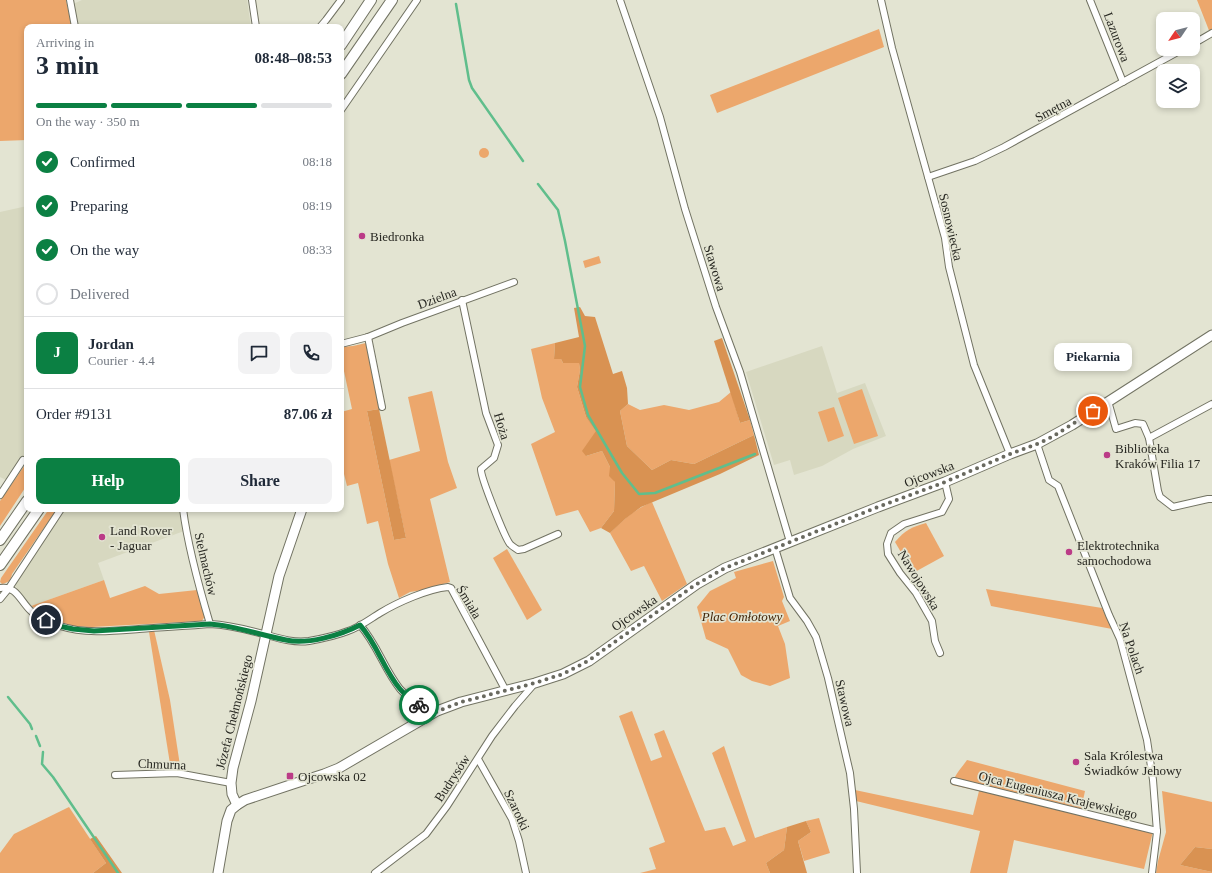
<!DOCTYPE html>
<html lang="en">
<head>
<meta charset="utf-8">
<style>
	body { margin:0; font-family:Georgia,serif; background:#f2f2f3; color:#1f2937; height:100vh; display:flex; flex-direction:column; font-size:15px; white-space:nowrap }
	* { box-sizing:border-box; margin:0 }
	p { font-size:13px; color:#747a83 }
	.icon { flex:none; width:22px; height:22px; fill:none; stroke:currentColor; stroke-width:2; stroke-linecap:round; stroke-linejoin:round }
	.map { position:relative; flex:1; overflow:hidden }
	.side { position:absolute; left:24px; top:24px; width:320px; height:488px; display:flex; flex-direction:column; background:#fff; border-radius:8px; box-shadow:0 2px 6px #0003 }
	.side>* { flex:none }
	.needle { width:26px; rotate:235deg }
	.controls { position:absolute; left:1156px; top:12px; display:grid; gap:8px }
	.controls a { display:grid; place-items:center; width:44px; height:44px; border-radius:8px; background:#fff; box-shadow:0 2px 6px #0003; font-size:20px }
	.pin { position:absolute; display:grid; place-items:center; width:34px; height:34px; color:#fff; margin:-17px; border:2px solid #fff; border-radius:50%; box-shadow:0 1px 4px #0007 }
	.courier { position:absolute; display:grid; place-items:center; width:40px; height:40px; margin:-20px; border:3px solid #0b8043; border-radius:50%; background:#fff; color:#222; box-shadow:0 1px 5px #0007 }
	.bubble { position:absolute; height:28px; border-radius:8px; background:#fff; box-shadow:0 2px 6px #0003; font-size:13px; font-weight:600; line-height:28px; text-align:center }
	.headline em { font-style:normal; font-weight:600 }
	.headline div { display:flex; flex-direction:column-reverse }
	.headline { display:flex; align-items:center; justify-content:space-between; height:68px; padding:0 12px }
	h1 { font-size:26px; font-weight:600; line-height:30px }
	.bar { display:grid; grid-template-columns:repeat(4,1fr); gap:6px 4px; align-content:center; height:48px; padding:0 12px }
	.bar i { height:5px; border-radius:3px; background:#e0e1e3 }
	.bar .on { background:#0b8043 }
	.bar p { grid-column:span 4 }
	.line { display:flex; align-items:center; gap:10px; padding:0 12px; border-top:1px solid #e0e1e3 }
	.line div { flex:1 }
	.round { display:grid; place-items:center; flex:none; width:42px; height:42px; border-radius:8px; background:#f2f2f3 }
	ol { padding:0 12px; list-style:none }
	li { display:flex; align-items:center; gap:12px; height:44px }
	li p { margin-inline-start:auto }
	li .icon { padding:4px; border-radius:50%; background:#0b8043; color:#fff; stroke-width:4 }
	li:last-child { color:#747a83 }
	li i { width:22px; height:22px; border:2px solid #e0e1e3; border-radius:50% }
	.primary-button { display:flex; gap:8px; margin-top:auto; padding:8px 12px }
	.primary-button a { flex:1; height:46px; border-radius:8px; background:#0b8043; color:#fff; font-size:16px; font-weight:600; line-height:46px; text-align:center }
	.primary-button a+a { background:#f2f2f3; color:#1f2937 }
	.map>svg:first-child { display:block }
	.built { fill:#d7d8c0 }
	.green { fill:#eca76c }
	.forest { fill:#d99252 }
	.lines { fill:none; stroke-linecap:round; stroke-linejoin:round }
	.stream { stroke:#60be8c; stroke-width:2.5 }
	.street-casing { stroke:#727363; stroke-width:8 }
	.secondary-casing { stroke:#727363; stroke-width:11 }
	.primary-casing { stroke:#727363; stroke-width:12 }
	.street { stroke:#fff; stroke-width:6 }
	.secondary { stroke:#fff; stroke-width:9 }
	.primary { stroke:#fff; stroke-width:10 }
	.done { stroke:#69695f; stroke-width:4; stroke-dasharray:0 7.2 }
	.route { stroke:#0b8043; stroke-width:5 }
	.poi-dot { fill:#bb3b87; stroke:#e3e4d2; stroke-width:1.5 }
	.labels { text-anchor:middle; dominant-baseline:central; stroke-width:3.5; stroke-linejoin:round; paint-order:stroke }
	.street-label { font-size:13px; fill:#272721; stroke:#e3e4d2 }
	.poi-label { font-size:13px; fill:#272721; stroke:#e3e4d2; text-anchor:start }
	.park-label { font-size:13px; font-style:italic; fill:#412408; stroke:#e3e4d2 }
</style>
</head>
<body>
<div class="map">
<svg width="1212" height="873" viewBox="0 0 1212 873">
	<rect width="100%" height="100%" fill="#e3e4d2"/>
	<!-- built -->
	<g class="built">
		<polygon points="82,0 247,0 251,27 78,27 73,4"/>
		<polygon points="27,206 27,473 18,486 0,477 0,212"/>
		<polygon points="822,346 837,393 865,383 886,436 853,449 822,466 794,475 790,460 774,465 746,372"/>
		<polygon points="65,509 181,509 184,531 98,563 104,580 31,606 20,594 15,585 34,554"/>
	</g>
	<!-- green -->
	<g class="green">
		<polygon points="0,0 66,0 72,27 27,27 27,140 0,141"/>
		<polygon points="1197,0 1212,0 1212,32 1210,33"/>
		<polygon points="879,29 884,47 717,113 710,95"/>
		<circle cx="484" cy="153" r="5"/>
		<polygon points="599,256 601,263 585,268 583,261"/>
		<polygon points="366,343 379,409 367,411 394,540 406,538 389,460 420,451 408,397 432,391 448,462 457,488 430,499 450,582 423,590 410,592 399,598 388,564 378,521 367,524 358,483 347,486 341,462 341,412 352,409 341,357 341,347 353,346"/>
		<polygon points="555,343 554,359 561,359 563,363 579,363 580,370 577,387 586,417 597,431 586,456 602,451 610,467 615,482 614,511 601,528 590,532 578,510 556,516 531,444 555,432 542,398 531,349"/>
		<polygon points="862,389 878,436 854,444 838,398"/>
		<polygon points="731,392 740,423 750,420 754,435 694,464 671,460 652,470 627,446 620,411 628,404 640,410 664,405 689,410 719,402"/>
		<polygon points="834,407 844,436 828,442 818,412"/>
		<polygon points="27,462 27,485 0,526 0,501"/>
		<path d="M652 502 687 584 662 601 644 566 631 571 610 533C623 520 635 509 652 502Z"/>
		<path d="M49 509H57L12 574C11 580 8 583 2 584L0 582 1 578Z"/>
		<path d="M926 523 944 556 913 573 895 542C905 530 912 527 926 523Z"/>
		<polygon points="507,549 542,610 527,620 493,558"/>
		<polygon points="773,561 784,597 782,601 790,621 778,626 785,644 790,678 770,686 752,681 741,675 728,649 706,639 697,607 710,591 736,578 734,572"/>
		<polygon points="104,580 110,598 145,586 159,594 197,590 205,616 202,621 92,627 73,626 55,620 31,606"/>
		<polygon points="986,589 1102,608 1112,629 991,606"/>
		<polygon points="154,630 170,700 181,772 171,770 149,632"/>
		<polygon points="632,711 651,761 662,757 654,734 664,730 705,831 725,827 733,846 746,841 712,753 724,746 755,838 787,827 784,850 766,863 770,873 640,873 656,869 649,848 665,842 619,716"/>
		<path d="M967 760 1085 791 1081 810 1154 827 1144 869 1014 840 1007 873H970L980 831 856 801 855 790 973 815 979 791 952 785C953 777 962 767 967 760Z"/>
		<polygon points="1162,791 1212,802 1212,849 1195,847 1180,865 1212,872 1212,873 1156,873 1158,861 1166,832"/>
		<polygon points="69,807 106,863 93,873 0,873 0,853 14,834"/>
		<polygon points="819,818 830,853 804,861 798,841 811,832 806,821"/>
	</g>
	<!-- forest -->
	<g class="forest">
		<polygon points="580,307 585,316 595,317 613,374 622,371 627,388 628,404 620,411 627,446 652,470 671,460 694,464 754,435 759,455 720,474 641,507 625,519 610,533 601,528 614,511 615,482 609,476 610,467 602,451 586,456 582,451 596,431 586,417 577,387 580,370 579,363 563,363 561,359 554,359 555,343 579,337 574,308"/>
		<polygon points="722,338 750,420 740,423 714,341"/>
		<polygon points="379,409 406,538 394,540 367,411"/>
		<polygon points="806,821 811,832 798,841 807,873 770,873 766,863 784,850 787,827"/>
		<polygon points="96,836 122,873 93,873 106,863 90,839"/>
		<polygon points="1195,847 1212,849 1212,872 1180,865"/>
	</g>
	<g class="lines">
		<!-- stream -->
		<g class="stream">
			<polyline points="456,4 469,80 472,88 523,161"/>
			<polyline points="538,184 558,210 565,241 585,346 580,387 588,415 622,473 639,494 655,493 755,454"/>
			<polyline points="8,697 30,724 32,729"/>
			<polyline points="36,736 40,746"/>
			<polyline points="43,752 42,764 53,777 118,873"/>
		</g>
		<defs>
			<g id="street">
				<polyline points="70,0 75,27"/>
				<polyline points="252,0 256,27"/>
				<polyline points="620,0 660,117 685,209 716,307 740,372 790,542"/>
				<polyline points="881,0 892,48 945,238 949,267 974,365 1010,454"/>
				<polyline points="1090,0 1123,82"/>
				<polyline points="320,27 326,20 341,0"/>
				<polyline points="1193,44 1212,33"/>
				<polyline points="341,110 417,0"/>
				<polyline points="928,177 975,161 1004,147 1183,49"/>
				<path d="M462 300 486 413 498 445 494 458 481 469C480 476 505 538 510 544 512 546 515 548 518 550L524 549 558 534"/>
				<polyline points="368,337 382,407"/>
				<polyline points="341,344 368,337 402,323 514,282"/>
				<polyline points="1108,401 1116,429 1135,423 1143,424 1149,438 1158,491 1160,497 1173,507 1208,499 1212,499"/>
				<polyline points="1149,438 1212,404"/>
				<polyline points="1037,444 1049,480 1058,486 1109,615 1120,639 1147,740 1153,780 1157,832 1152,873"/>
				<polyline points="0,495 23,460"/>
				<path d="M183 509C188 548 199 587 210 624"/>
				<polyline points="775,548 790,598 807,621 816,637 828,678 850,773 854,809 857,873"/>
				<path d="M0 588C17 585 21 603 32 612 40 618 51 623 60 626 85 634 113 631 139 629 163 627 186 626 210 624 229 625 249 630 267 635 281 639 294 643 309 641 320 639 338 635 348 631 360 627 370 619 380 613 398 602 428 589 448 587L451 588 506 691"/>
				<polyline points="0,599 9,588 61,509"/>
				<path d="M360 625C377 644 384 669 400 689 408 698 422 707 431 715"/>
				<polyline points="940,653 935,641 932,621 916,593 900,573 888,554 887,544 891,533 904,524 942,512 949,499 945,482"/>
				<polyline points="478,759 512,819 519,841 526,873"/>
				<polyline points="115,775 177,773 231,783"/>
				<polyline points="954,781 1157,831"/>
				<polyline points="375,873 426,834 447,806 492,736 515,706 535,683"/>
			</g>
			<g id="secondary">
				<polyline points="237,805 232,794 231,783 233,768 251,701 279,576 302,509"/>
				<polyline points="218,873 227,821 231,810 237,805 245,800 293,784 324,774 339,768 437,711 461,702 535,683 563,674 589,661 697,584 725,568 878,507 945,482 1010,454 1037,444 1072,425 1212,335"/>
			</g>
			<g id="primary">
				<polyline points="341,45 371,0"/>
				<polyline points="341,74 392,0"/>
				<polyline points="0,540 27,501"/>
				<polyline points="0,565 39,509"/>
			</g>
		</defs>
		<!-- street casing -->
		<use href="#street" class="street-casing"/>
		<!-- secondary casing -->
		<use href="#secondary" class="secondary-casing"/>
		<!-- primary casing -->
		<use href="#primary" class="primary-casing"/>
		<!-- street -->
		<use href="#street" class="street"/>
		<!-- secondary -->
		<use href="#secondary" class="secondary"/>
		<!-- primary -->
		<use href="#primary" class="primary"/>
	</g>
	<g class="lines">
		<!-- done -->
		<polyline class="done" points="419,705 431,715 438,711 461,702 535,683 563,674 588,661 695,585 725,568 878,507 945,482 1010,454 1037,444 1052,437 1093,411"/>
		<!-- route -->
		<path class="route" d="M46 620 59 626 73 629 94 631 210 624C236 626 260 635 286 640 307 645 341 635 360 625 377 644 384 670 400 689 405 695 413 700 419 705"/>
	</g>
	<!-- markers -->
	<g class="poi-dot">
		<circle cx="362" cy="236" r="4"/>
		<circle cx="1107" cy="455" r="4"/>
		<circle cx="102" cy="537" r="4"/>
		<circle cx="1069" cy="552" r="4"/>
		<circle cx="1076" cy="762" r="4"/>
		<rect x="286" y="772" width="8" height="8" rx="2"/>
	</g>
	<g class="labels">
		<!-- street labels -->
		<g class="street-label">
			<text transform="translate(1117 37) rotate(69)">Lazurowa</text>
			<text transform="translate(1053 109) rotate(-28)">Smętna</text>
			<text transform="translate(951 227) rotate(77)">Sosnowiecka</text>
			<text transform="translate(715 268) rotate(73)">Stawowa</text>
			<text transform="translate(437 298) rotate(-20)">Dzielna</text>
			<text transform="translate(502 426) rotate(73)">Hoża</text>
			<text transform="translate(929 474) rotate(-21)">Ojcowska</text>
			<text transform="translate(206 564) rotate(77)">Stelmachów</text>
			<text transform="translate(919 580) rotate(58)">Nawojowska</text>
			<text transform="translate(469 602) rotate(59)">Śmiała</text>
			<text transform="translate(634 613) rotate(-35)">Ojcowska</text>
			<text transform="translate(1132 648) rotate(71)">Na Polach</text>
			<text transform="translate(845 703) rotate(77)">Stawowa</text>
			<text transform="translate(234 712) rotate(-76)">Józefa Chełmońskiego</text>
			<text transform="translate(162 764) rotate(2)">Chmurna</text>
			<text transform="translate(452 778) rotate(-57)">Budrysów</text>
			<text transform="translate(1058 795) rotate(14)">Ojca Eugeniusza Krajewskiego</text>
			<text transform="translate(517 810) rotate(65)">Szarotki</text>
		</g>
		<!-- poi labels -->
		<g class="poi-label">
			<text x="370" y="236">Biedronka</text>
			<text x="1115" y="448">Biblioteka<tspan x="1115" dy="15">Kraków Filia 17</tspan></text>
			<text x="110" y="530">Land Rover<tspan x="110" dy="15">- Jaguar</tspan></text>
			<text x="1077" y="545">Elektrotechnika<tspan x="1077" dy="15">samochodowa</tspan></text>
			<text x="1084" y="755">Sala Królestwa<tspan x="1084" dy="15">Świadków Jehowy</tspan></text>
			<text x="298" y="776">Ojcowska 02</text>
		</g>
		<!-- park labels -->
		<g class="park-label">
			<text x="742" y="616">Plac Omłotowy</text>
		</g>
	</g>
</svg>
<div class="controls">
<a><svg class="needle" viewBox="-14 -14 28 28"><path d="M0-13l5 13h-10z" fill="#e53935"/><path d="M0 13l5-13h-10z" fill="#747a83"/></svg></a>
<a><svg class="icon" aria-label="layers" viewBox="0 0 24 24"><path d="M12 4l9 5-9 5-9-5zM3 14l9 5 9-5"/></svg></a>
</div>
<div class="pin" style="left:1093px;top:411px;background:#ea580c"><svg class="icon" aria-label="bag" viewBox="0 0 24 24"><path d="M5 8h14l-1 12H6zM9 8a3 3 0 0 1 6 0"/></svg></div>
<div class="pin" style="left:46px;top:620px;background:#1f2937"><svg class="icon" aria-label="home" viewBox="0 0 24 24"><path d="M3 11l9-7 9 7M6 9v11h12V9"/></svg></div>
<div class="courier" style="left:419px;top:705px"><svg class="icon" aria-label="bike" viewBox="0 0 24 24"><circle cx="6" cy="16" r="4"/><circle cx="18" cy="16" r="4"/><path d="M6 16l4-8h5l3 8M10 8l3 8H6M13 5h3"/></svg></div>
<div class="bubble" style="left:1054px;top:343px;width:78px">Piekarnia</div>
<section class="side">
<div class="headline"><div><h1>3 min</h1><p>Arriving in</p></div><em>08:48–08:53</em></div>
<div class="bar"><i class="on"></i><i class="on"></i><i class="on"></i><i></i><p>On the way · 350 m</p></div>
<ol>
<li><svg class="icon" aria-label="check" viewBox="0 0 24 24"><path d="M5 12l5 5 9-10"/></svg>Confirmed<p>08:18</p></li>
<li><svg class="icon" aria-label="check" viewBox="0 0 24 24"><path d="M5 12l5 5 9-10"/></svg>Preparing<p>08:19</p></li>
<li><svg class="icon" aria-label="check" viewBox="0 0 24 24"><path d="M5 12l5 5 9-10"/></svg>On the way<p>08:33</p></li>
<li><i></i>Delivered</li>
</ol>
<div class="line" style="height:72px"><b class="round" style="background:#0b8043;color:#fff">J</b><div><b>Jordan</b><p>Courier · 4.4</p></div><a class="round"><svg class="icon" aria-label="chat" viewBox="0 0 24 24"><path d="M4 5h16v11H9l-5 4z"/></svg></a><a class="round"><svg class="icon" aria-label="phone" viewBox="0 0 24 24"><path d="M5 4h4l2 5-3 2q2 4 5 5l2-3 5 2v4C11 20 4 13 5 4z"/></svg></a></div>
<div class="line" style="height:52px"><div>Order #9131</div><b>87.06 zł</b></div>
<div class="primary-button"><a>Help</a><a>Share</a></div>
</section>
</div>
</body>
</html>
